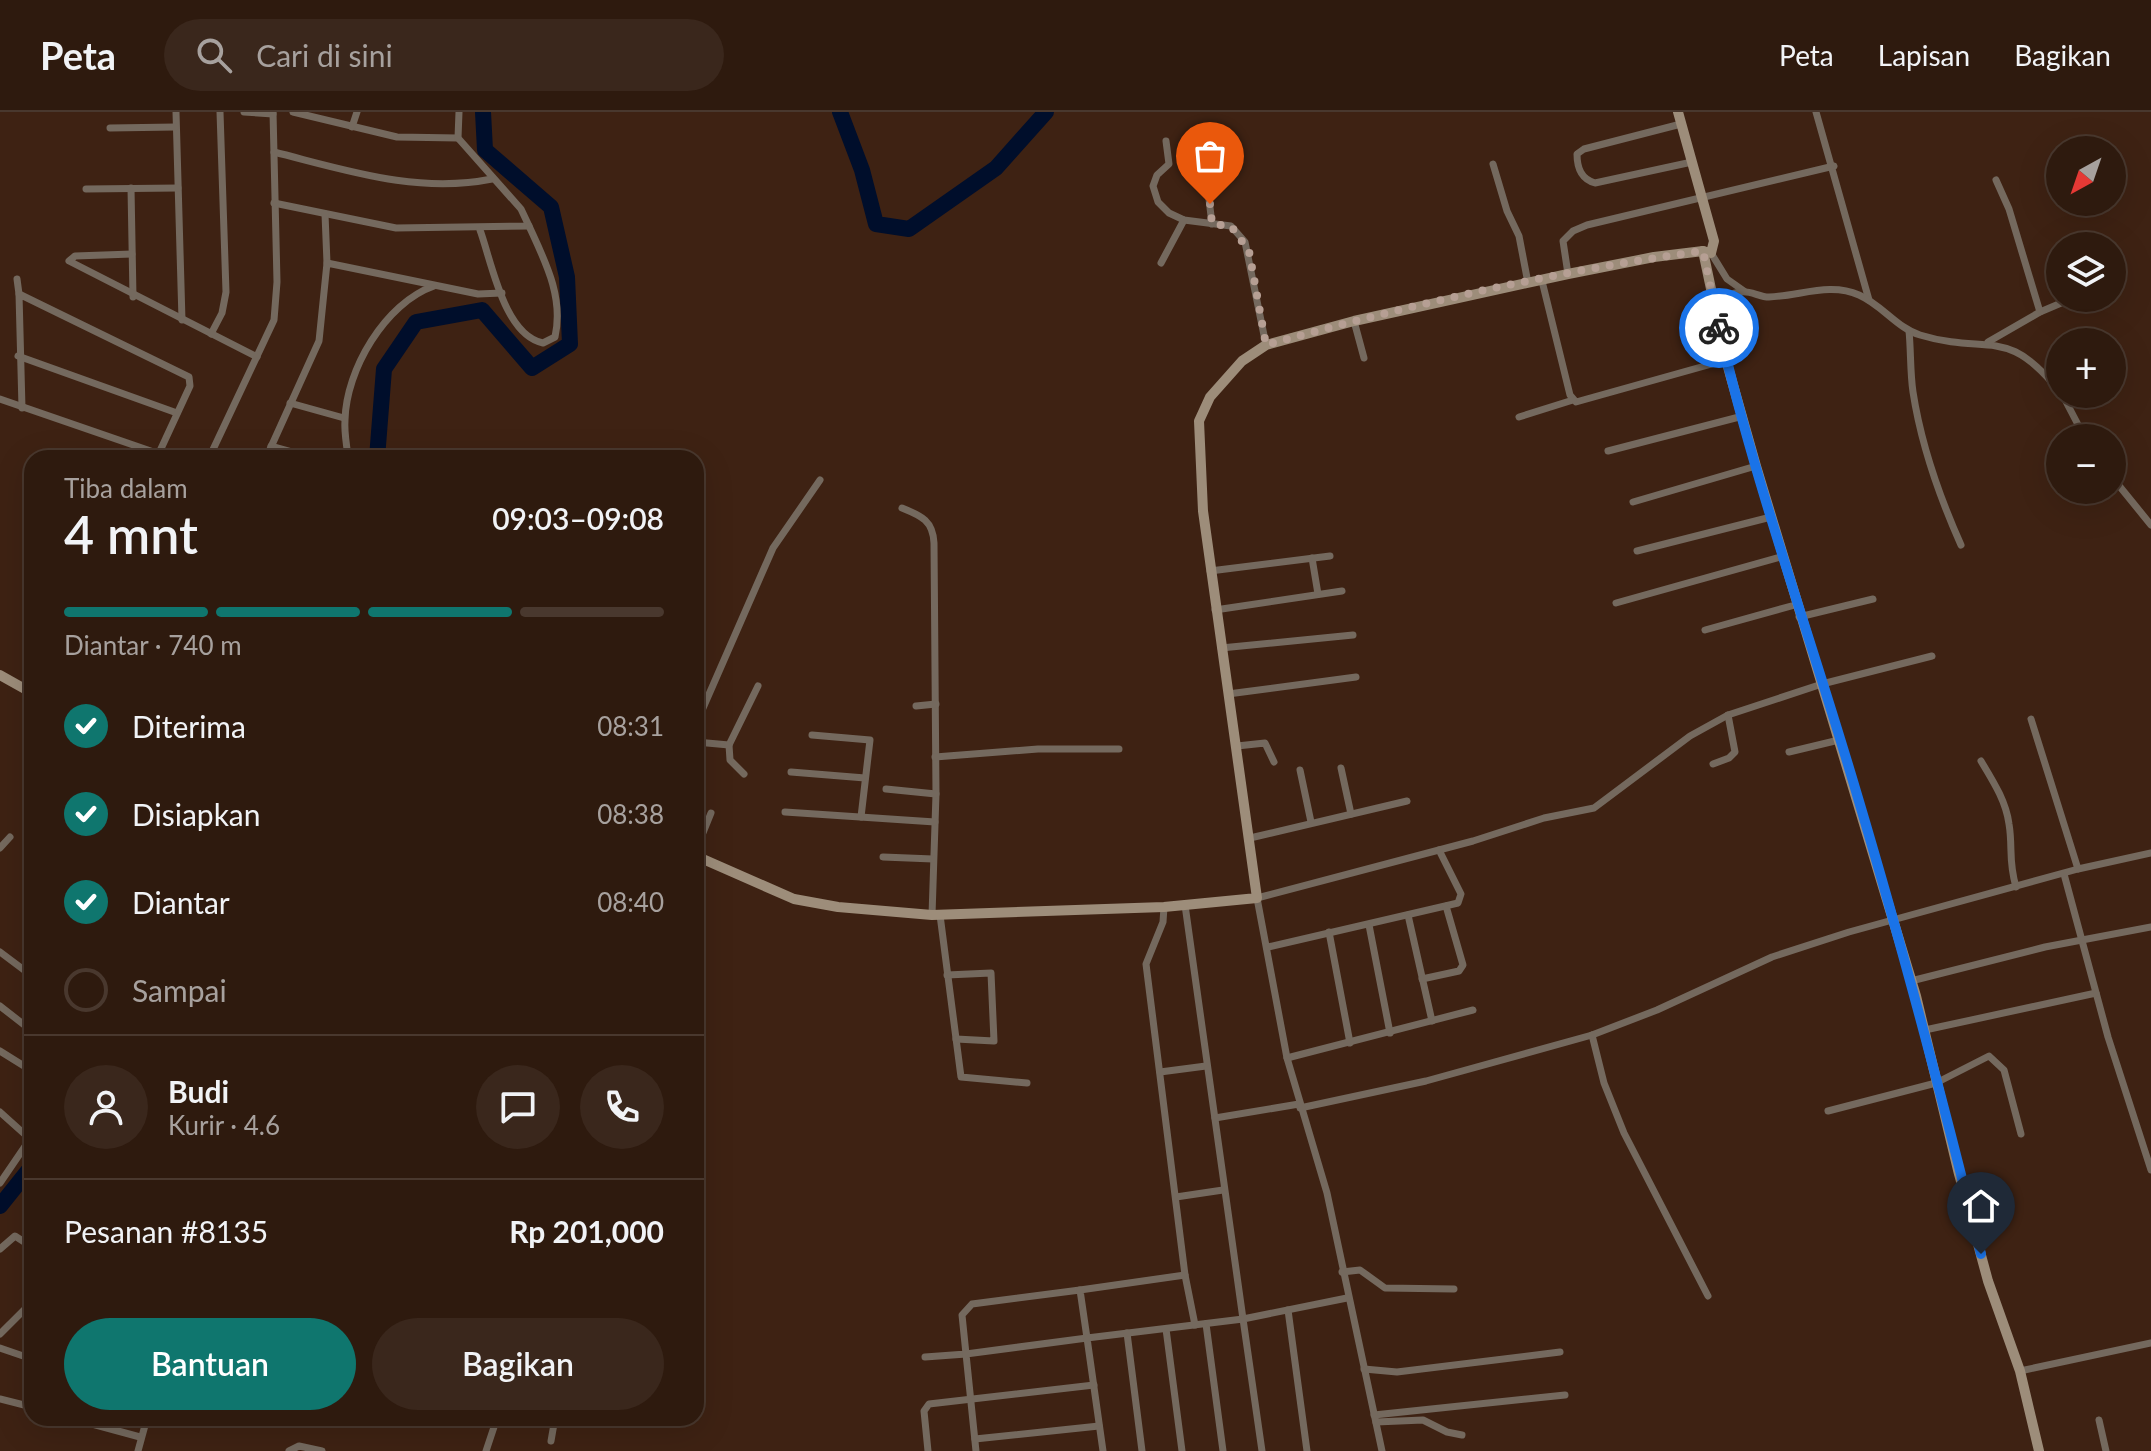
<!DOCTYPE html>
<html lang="id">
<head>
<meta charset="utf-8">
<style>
	body { margin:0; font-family:Lato,sans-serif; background:#3a271c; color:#f1f3f6; height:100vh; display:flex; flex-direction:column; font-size:30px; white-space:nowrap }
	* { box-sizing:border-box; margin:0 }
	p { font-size:26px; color:#a7a19e }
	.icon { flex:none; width:44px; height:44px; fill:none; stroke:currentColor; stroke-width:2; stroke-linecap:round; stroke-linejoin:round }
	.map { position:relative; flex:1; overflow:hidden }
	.sheet { position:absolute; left:24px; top:338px; width:680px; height:976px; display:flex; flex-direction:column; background:#2e1a0e; border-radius:24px; box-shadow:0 8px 32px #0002,0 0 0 2px #49382e }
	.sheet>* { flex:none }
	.needle { width:52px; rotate:220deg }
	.controls { position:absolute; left:2046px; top:24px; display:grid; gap:16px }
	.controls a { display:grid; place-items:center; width:80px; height:80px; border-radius:50%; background:#2e1a0e; box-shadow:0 8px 32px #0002,0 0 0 2px #49382e; font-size:40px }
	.pin { position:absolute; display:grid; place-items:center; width:68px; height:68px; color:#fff; margin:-82px -34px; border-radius:50% 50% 50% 0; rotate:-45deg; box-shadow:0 0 8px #0007 }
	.pin .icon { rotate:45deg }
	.courier { position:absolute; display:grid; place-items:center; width:80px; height:80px; margin:-40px; border:6px solid #1a73e8; border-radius:50%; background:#fff; color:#222; box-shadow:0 2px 10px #0007 }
	.summary em { font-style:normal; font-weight:600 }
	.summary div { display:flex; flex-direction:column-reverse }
	.summary { display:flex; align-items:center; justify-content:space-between; height:136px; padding:0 40px }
	h1 { font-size:52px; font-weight:600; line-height:60px }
	.bar { display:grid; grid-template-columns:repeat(4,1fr); gap:12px 8px; align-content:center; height:96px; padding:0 40px }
	.bar i { height:10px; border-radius:6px; background:#49382e }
	.bar .selected { background:#0f766e }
	.bar p { grid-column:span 4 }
	.line { display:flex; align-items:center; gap:20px; padding:0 40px; border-top:2px solid #49382e }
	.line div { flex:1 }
	.round { display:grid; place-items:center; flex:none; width:84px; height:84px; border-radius:42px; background:#3a271c }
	ol { padding:0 40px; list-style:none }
	li { display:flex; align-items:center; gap:24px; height:88px }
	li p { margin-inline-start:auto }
	li .icon { padding:8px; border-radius:50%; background:#0f766e; color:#fff; stroke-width:4 }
	li:last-child { color:#a7a19e }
	li i { width:44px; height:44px; border:4px solid #49382e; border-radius:50% }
	.button { display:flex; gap:16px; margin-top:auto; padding:16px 40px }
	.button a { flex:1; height:92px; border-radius:48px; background:#0f766e; color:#fff; font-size:32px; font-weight:600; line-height:92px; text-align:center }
	.button a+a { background:#3a271c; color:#f1f3f6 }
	header { display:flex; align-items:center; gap:48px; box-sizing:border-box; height:112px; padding:0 40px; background:#2e1a0e; border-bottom:2px solid #49382e }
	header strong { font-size:38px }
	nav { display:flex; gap:44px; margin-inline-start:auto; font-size:28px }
	.search { width:560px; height:72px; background:#3a271c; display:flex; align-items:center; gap:20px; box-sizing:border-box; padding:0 28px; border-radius:44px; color:#a7a19e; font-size:30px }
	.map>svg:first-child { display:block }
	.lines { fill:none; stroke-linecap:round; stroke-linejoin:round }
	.river { stroke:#000e2b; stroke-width:16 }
	.street { stroke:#74695e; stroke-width:7 }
	.secondary { stroke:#9d8d7a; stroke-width:10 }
	.done { stroke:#b69f94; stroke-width:8; stroke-dasharray:0 14.4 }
	.route { stroke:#1a73e8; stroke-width:10 }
</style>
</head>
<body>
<header>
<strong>Peta</strong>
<div class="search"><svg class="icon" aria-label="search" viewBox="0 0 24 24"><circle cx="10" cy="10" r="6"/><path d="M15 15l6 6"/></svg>Cari di sini</div>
<nav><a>Peta</a><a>Lapisan</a><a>Bagikan</a></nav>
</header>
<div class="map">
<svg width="2151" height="1339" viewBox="0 0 2151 1339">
	<rect width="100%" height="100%" fill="#3e2213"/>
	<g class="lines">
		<!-- river -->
		<g class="river">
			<polyline points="840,0 862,58 876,112 909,117 996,56 1046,0"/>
			<polyline points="377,346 384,257 416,210 482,198 532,256 570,232 567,165 551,95 485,38 483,0"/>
			<polyline points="0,1094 32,1054"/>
		</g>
		<!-- street -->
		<g class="street">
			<polyline points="176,0 182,208"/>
			<polyline points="244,0 273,2"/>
			<polyline points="293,0 397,25 458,26"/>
			<polyline points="1816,0 1869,188"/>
			<path d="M1681 12 1584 37 1577 42C1577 56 1581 67 1595 71L1692 50"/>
			<polyline points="352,15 357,0"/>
			<polyline points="110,16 175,15"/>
			<polyline points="1166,29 1169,52 1157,63 1153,74 1158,90 1169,101 1184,108 1231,114 1245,130 1266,233"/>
			<path d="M274 40C346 58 417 82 492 67"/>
			<polyline points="1493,52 1507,99 1519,124 1528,171"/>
			<polyline points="1996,68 2009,97 2040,200"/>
			<polyline points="131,76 133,185"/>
			<polyline points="86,77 178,76"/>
			<polyline points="274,91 396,116 529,114 521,97 458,26 459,0"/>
			<polyline points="325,102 327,151"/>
			<polyline points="1212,112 1208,79 1214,55"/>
			<path d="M480 118C492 151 504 223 543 231L555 225C564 185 545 149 529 114"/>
			<polyline points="1711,141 1727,167 1744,179"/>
			<polyline points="132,142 75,144 69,149 257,245"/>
			<polyline points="1161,151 1184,108"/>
			<polyline points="1568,162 1563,129 1573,119 1587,113 1834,54"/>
			<polyline points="17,167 19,182"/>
			<polyline points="1542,169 1570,283 1576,290 1726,248"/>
			<path d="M1713 194C1722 188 1730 181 1740 180 1750 178 1759 185 1769 185 1800 184 1830 170 1859 183 1882 193 1897 216 1920 223 1989 244 2006 212 2060 280"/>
			<polyline points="1354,209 1364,246"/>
			<path d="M1909 219C1911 239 1910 260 1913 280 1921 332 1940 386 1961 433"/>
			<polyline points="211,222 222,201 226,180 220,0"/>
			<polyline points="1988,230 2040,200 2073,186"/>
			<polyline points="18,244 177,301"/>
			<polyline points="2062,282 2085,326"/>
			<polyline points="0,287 171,346"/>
			<polyline points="290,291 344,306"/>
			<polyline points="22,296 19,182 189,265 190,274 159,341"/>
			<polyline points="1519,305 1573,288"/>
			<polyline points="271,334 314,346"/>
			<polyline points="1608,339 1743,304"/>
			<polyline points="209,346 274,208 277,170 273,0"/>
			<polyline points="266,346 319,229 327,151 478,182 502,181"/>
			<path d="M348 346C347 334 344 321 345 308 346 258 385 191 434 174"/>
			<polyline points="2112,365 2151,413"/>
			<polyline points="1633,390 1756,354"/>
			<path d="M902 396C922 404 933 409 934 431L936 682 932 803"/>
			<polyline points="1637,439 1771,405"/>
			<polyline points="1312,446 1318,482"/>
			<polyline points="1210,459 1330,444"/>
			<polyline points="1616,491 1784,444"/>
			<polyline points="1215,498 1342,479"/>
			<polyline points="1799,505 1873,487"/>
			<polyline points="1705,518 1795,493"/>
			<polyline points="1221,536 1353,523"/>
			<polyline points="1228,582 1356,565"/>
			<polyline points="916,594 936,592"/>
			<polyline points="2031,607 2078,757"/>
			<polyline points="696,612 773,436 820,368"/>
			<polyline points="812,623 870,628 861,705"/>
			<polyline points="696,630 729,633 758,574"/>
			<polyline points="729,633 730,648 744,662"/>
			<polyline points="1237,634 1265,631 1274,650"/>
			<polyline points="1789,640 1839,628"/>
			<polyline points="935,645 1038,637 1119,637"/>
			<path d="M1981 649C1993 669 2006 689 2009 712 2013 736 2008 748 2016 775"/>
			<polyline points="1713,652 1729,646 1735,640 1728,603"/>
			<polyline points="1341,656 1351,702"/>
			<polyline points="1300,658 1311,710"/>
			<polyline points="791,660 865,666"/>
			<polyline points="886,677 936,682"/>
			<polyline points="785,700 935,710"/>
			<polyline points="1250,726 1407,689"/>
			<polyline points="0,736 10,725"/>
			<polyline points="696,738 711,701"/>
			<polyline points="883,745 933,747"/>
			<polyline points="2064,762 2108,925 2151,1058"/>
			<polyline points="1164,795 1163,810 1146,852 1185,1163 1195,1213"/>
			<polyline points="940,803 961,965 1027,971"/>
			<polyline points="1408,803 1432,909"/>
			<polyline points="1369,813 1390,921"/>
			<polyline points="27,815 32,818"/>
			<polyline points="1329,820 1350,931"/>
			<polyline points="1268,835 1458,791 1461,782 1439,738"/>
			<polyline points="0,840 32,864"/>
			<polyline points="947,863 991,861 994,929 956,927"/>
			<polyline points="1422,867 1459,859 1463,853 1446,794"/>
			<polyline points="1911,869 2045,835 2151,815"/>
			<polyline points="0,894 32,919"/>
			<polyline points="1925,918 2096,881"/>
			<polyline points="1592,923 1604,971 1624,1021 1708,1184"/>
			<polyline points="0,939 32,959"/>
			<polyline points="1287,946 1473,898"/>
			<polyline points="1160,960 1206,954"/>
			<polyline points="1300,996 1426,969 1592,923 1657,898 1772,845 1849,820 2078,757 2151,741"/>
			<polyline points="1828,999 1936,971 1989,944 2004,958 2021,1022"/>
			<polyline points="0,1000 30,1027 0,1071"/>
			<polyline points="1215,1006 1299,992"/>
			<polyline points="1176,1085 1223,1078"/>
			<polyline points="0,1137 15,1124 32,1135"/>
			<polyline points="1342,1160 1360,1158 1385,1176 1454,1177"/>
			<polyline points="1288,1198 1307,1339"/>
			<polyline points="1206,1212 1223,1339"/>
			<polyline points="1166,1217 1182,1339"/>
			<polyline points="1127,1221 1142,1339"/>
			<polyline points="0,1222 32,1190"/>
			<polyline points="0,1236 32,1247"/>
			<polyline points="925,1245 966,1242 962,1203 972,1192 1080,1178"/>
			<polyline points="1364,1257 1397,1260 1560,1240"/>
			<polyline points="2020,1259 2151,1231"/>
			<polyline points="0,1287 32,1295"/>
			<polyline points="1374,1303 1565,1283"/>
			<polyline points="70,1306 140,1325"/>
			<polyline points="2099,1308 2106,1339"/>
			<polyline points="1376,1310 1423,1308 1447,1320 1462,1323"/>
			<polyline points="975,1327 1099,1314"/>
			<polyline points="551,1329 555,1306"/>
			<polyline points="138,1339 147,1306"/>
			<polyline points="289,1339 299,1334 322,1339"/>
			<polyline points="486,1339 497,1306"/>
			<polyline points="928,1339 924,1299 929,1292 1094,1273"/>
			<polyline points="976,1339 966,1242 1087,1226 1080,1178 1185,1163"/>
			<polyline points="1103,1339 1087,1226 1243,1207 1185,793"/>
			<polyline points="1262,1339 1243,1207 1347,1186"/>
			<polyline points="1382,1339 1327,1081 1287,946 1257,786 1473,729 1544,706 1594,696 1690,624 1728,603 1822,572 1932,544"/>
		</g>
		<!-- secondary -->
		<g class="secondary">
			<polyline points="1703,139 1726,248 1756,354 1916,884 1959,1062 1988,1169 2020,1259 2039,1339"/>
			<polyline points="0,563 32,581"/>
			<polyline points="696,744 794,787 838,795 932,803 1164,795 1257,786 1203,399 1199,309 1210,285 1242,249 1266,233 1354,209 1568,162 1654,145 1703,139 1711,141 1714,129 1678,0"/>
		</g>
	</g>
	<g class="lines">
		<!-- done -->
		<path class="done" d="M1210 92 1212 112 1231 114 1249 139 1266 233C1409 193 1556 159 1703 139L1719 216"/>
		<!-- route -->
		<path class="route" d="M1719 216C1756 375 1812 529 1858 686 1903 837 1943 989 1981 1142"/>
	</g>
</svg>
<div class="controls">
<a><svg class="needle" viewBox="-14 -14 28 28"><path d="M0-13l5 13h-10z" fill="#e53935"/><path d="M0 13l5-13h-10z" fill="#a7a19e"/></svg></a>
<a><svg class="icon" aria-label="layers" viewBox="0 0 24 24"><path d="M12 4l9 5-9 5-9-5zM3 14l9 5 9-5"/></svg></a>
<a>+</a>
<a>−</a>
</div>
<div class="pin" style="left:1210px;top:92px;background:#ea580c"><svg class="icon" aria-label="bag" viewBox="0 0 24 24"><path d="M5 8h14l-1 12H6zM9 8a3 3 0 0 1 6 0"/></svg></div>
<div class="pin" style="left:1981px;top:1142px;background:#1f2937"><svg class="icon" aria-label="home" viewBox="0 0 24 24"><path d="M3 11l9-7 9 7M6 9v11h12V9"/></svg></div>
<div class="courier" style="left:1719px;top:216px"><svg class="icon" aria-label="bike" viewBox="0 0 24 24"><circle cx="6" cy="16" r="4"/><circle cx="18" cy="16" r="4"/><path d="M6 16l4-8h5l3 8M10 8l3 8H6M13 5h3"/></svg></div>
<section class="sheet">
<div class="summary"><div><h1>4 mnt</h1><p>Tiba dalam</p></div><em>09:03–09:08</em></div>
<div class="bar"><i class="selected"></i><i class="selected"></i><i class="selected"></i><i></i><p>Diantar · 740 m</p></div>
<ol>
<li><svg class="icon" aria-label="check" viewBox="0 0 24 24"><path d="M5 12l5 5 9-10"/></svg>Diterima<p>08:31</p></li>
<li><svg class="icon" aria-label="check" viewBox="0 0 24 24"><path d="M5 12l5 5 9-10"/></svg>Disiapkan<p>08:38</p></li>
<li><svg class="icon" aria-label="check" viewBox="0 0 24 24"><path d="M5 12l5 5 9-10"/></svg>Diantar<p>08:40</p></li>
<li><i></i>Sampai</li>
</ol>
<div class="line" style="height:144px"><a class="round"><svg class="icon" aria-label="person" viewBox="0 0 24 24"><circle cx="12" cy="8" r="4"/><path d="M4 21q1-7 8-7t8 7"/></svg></a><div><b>Budi</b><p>Kurir · 4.6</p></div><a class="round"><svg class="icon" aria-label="chat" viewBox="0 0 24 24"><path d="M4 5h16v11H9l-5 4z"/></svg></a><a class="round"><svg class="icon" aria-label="phone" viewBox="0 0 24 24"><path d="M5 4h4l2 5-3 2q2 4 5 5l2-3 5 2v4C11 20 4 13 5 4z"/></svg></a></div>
<div class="line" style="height:104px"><div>Pesanan #8135</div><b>Rp 201,000</b></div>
<div class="button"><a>Bantuan</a><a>Bagikan</a></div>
</section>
</div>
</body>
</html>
